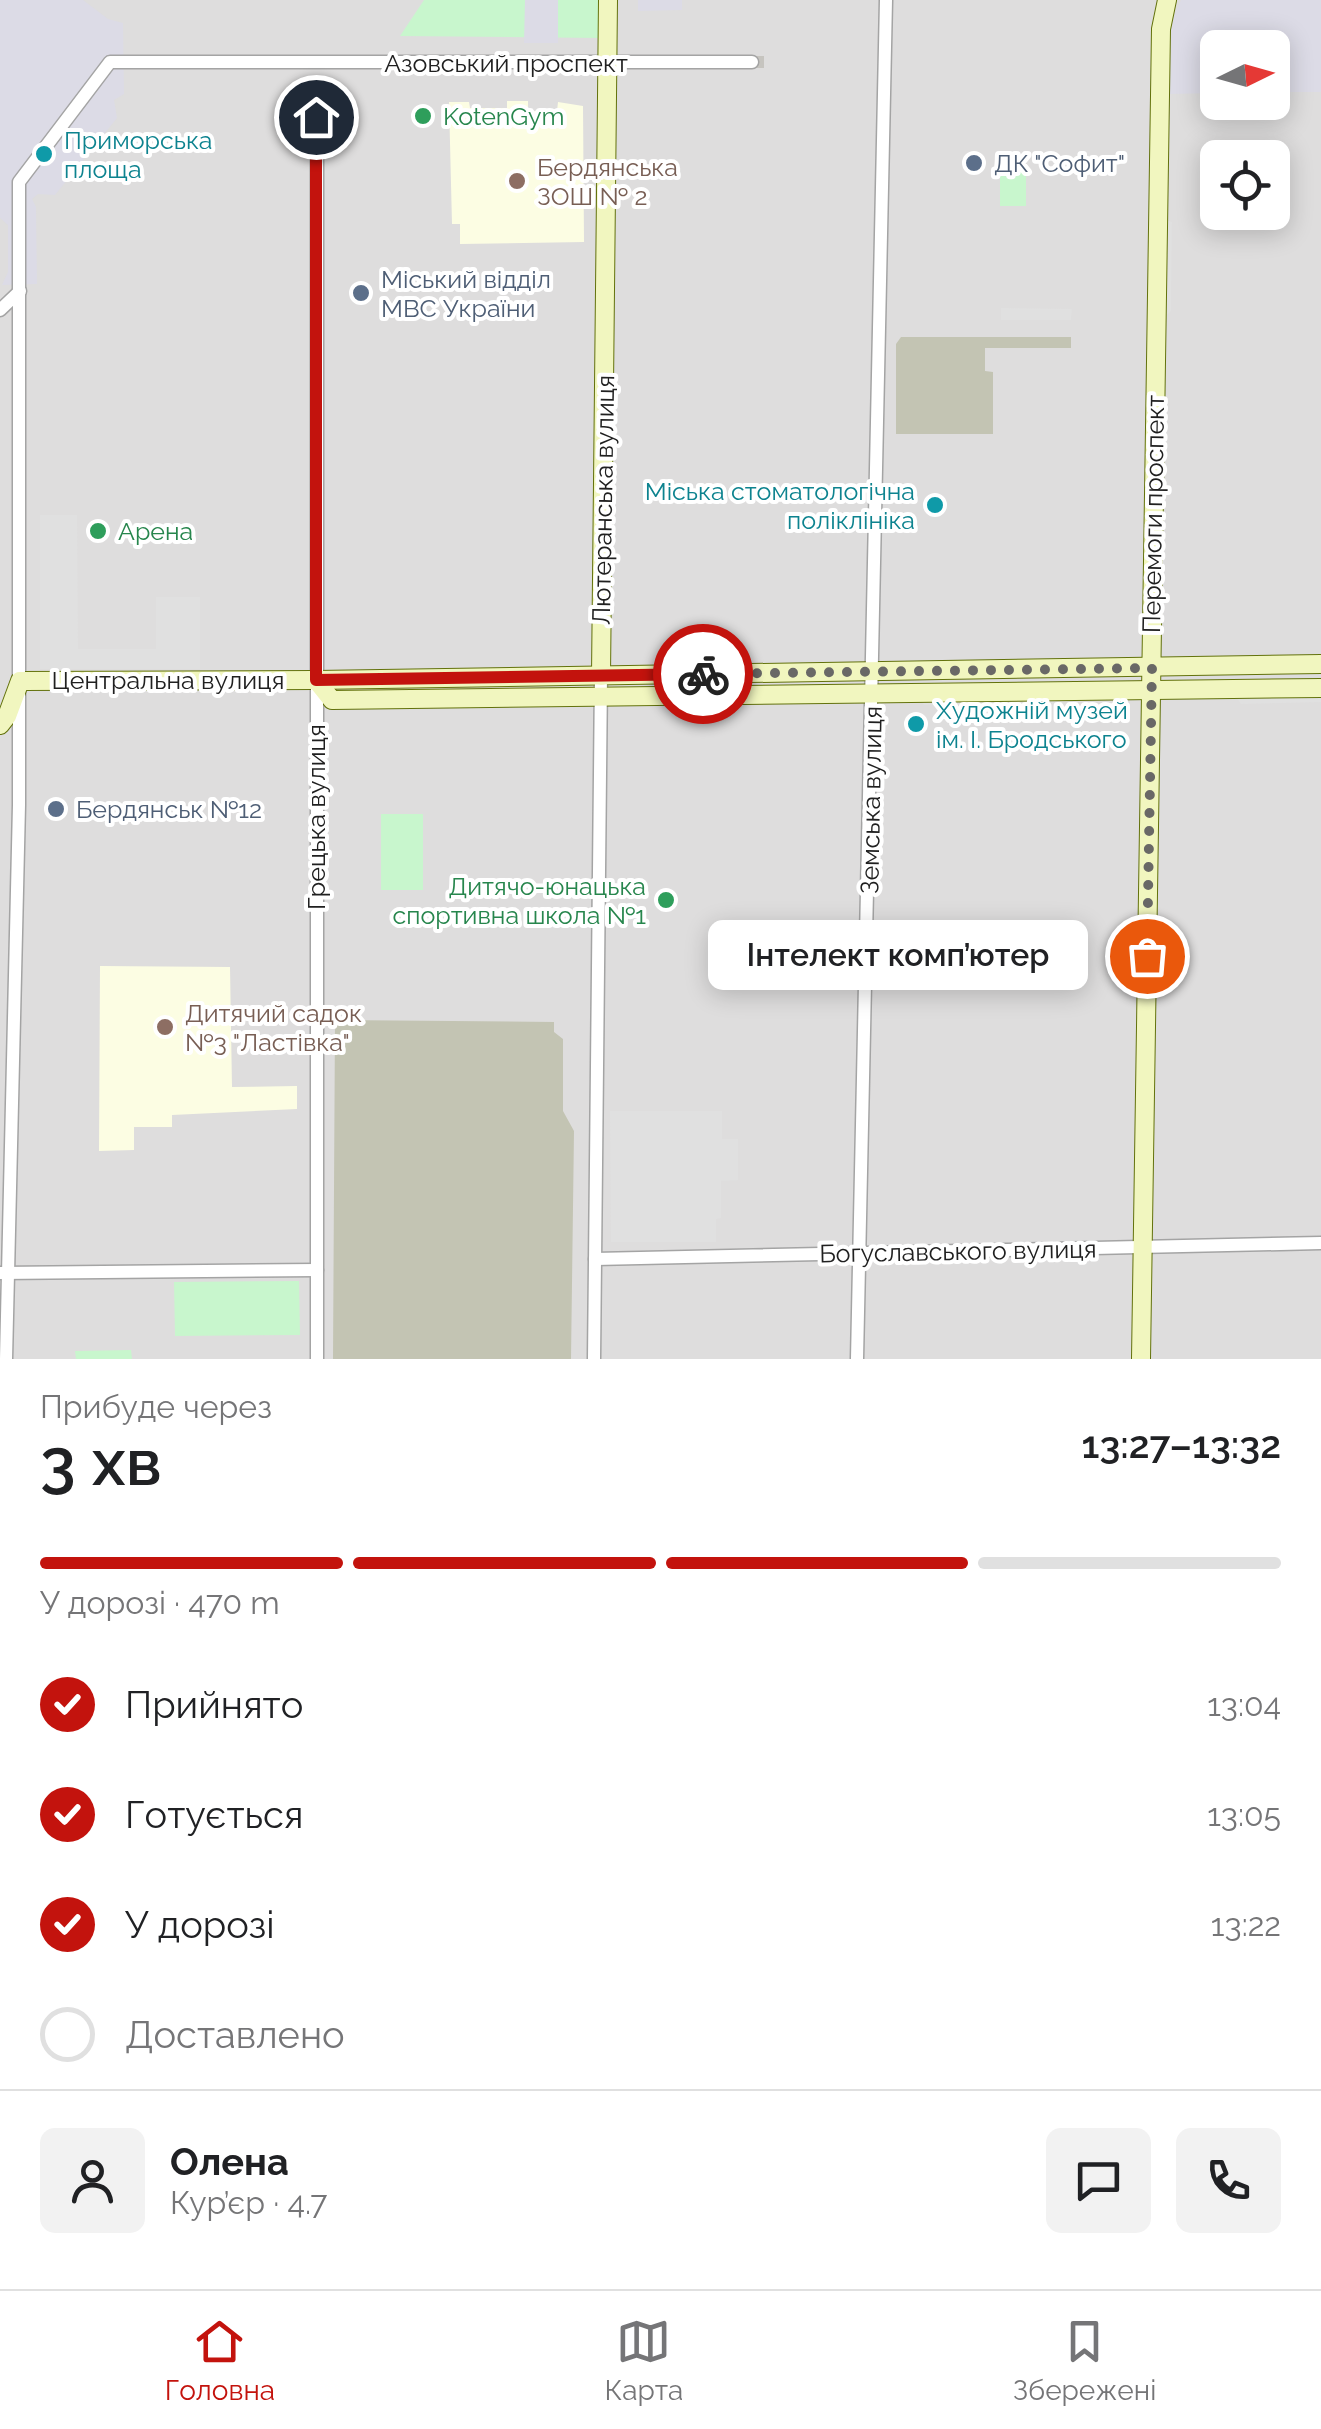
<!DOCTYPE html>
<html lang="uk">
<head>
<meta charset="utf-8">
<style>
	body { margin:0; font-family:Raleway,sans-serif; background:#f2f2f2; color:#202124; height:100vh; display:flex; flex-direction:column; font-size:38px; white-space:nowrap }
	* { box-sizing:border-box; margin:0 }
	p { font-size:32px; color:#757577 }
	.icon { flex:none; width:55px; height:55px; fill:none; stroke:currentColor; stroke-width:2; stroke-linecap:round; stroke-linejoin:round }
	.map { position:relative; height:1359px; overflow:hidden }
	.side { display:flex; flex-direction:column; background:#fff; flex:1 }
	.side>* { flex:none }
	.needle { width:65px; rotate:85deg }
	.fabs { position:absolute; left:1200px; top:30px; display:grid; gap:20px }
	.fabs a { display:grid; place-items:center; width:90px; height:90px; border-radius:15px; background:#fff; box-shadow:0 5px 25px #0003; font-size:50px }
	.pin { position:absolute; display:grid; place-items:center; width:85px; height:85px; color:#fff; margin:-42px; border:5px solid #fff; border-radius:50%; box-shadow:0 2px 10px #0007 }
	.courier { position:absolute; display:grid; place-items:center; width:100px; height:100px; margin:-50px; border:8px solid #c3130d; border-radius:50%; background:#fff; color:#222; box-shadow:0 2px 12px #0007 }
	.bubble { position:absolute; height:70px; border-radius:15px; background:#fff; box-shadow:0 5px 25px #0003; font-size:32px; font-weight:600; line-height:70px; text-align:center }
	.headline em { font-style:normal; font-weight:600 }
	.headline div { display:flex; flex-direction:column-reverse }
	.headline { display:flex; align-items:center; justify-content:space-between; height:170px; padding:0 40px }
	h1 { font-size:65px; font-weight:600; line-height:75px }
	.bar { display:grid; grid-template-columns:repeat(4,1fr); gap:15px 10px; align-content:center; height:120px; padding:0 40px }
	.bar i { height:12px; border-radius:8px; background:#e0e0e0 }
	.bar .current { background:#c3130d }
	.bar p { grid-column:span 4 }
	.line { display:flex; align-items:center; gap:25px; padding:0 40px; border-top:2px solid #e0e0e0 }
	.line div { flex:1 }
	.round { display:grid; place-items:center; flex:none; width:105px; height:105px; border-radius:15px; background:#f2f2f2 }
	ol { padding:0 40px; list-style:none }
	li { display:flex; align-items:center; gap:30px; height:110px }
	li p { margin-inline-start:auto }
	li .icon { padding:10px; border-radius:50%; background:#c3130d; color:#fff; stroke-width:4 }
	li:last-child { color:#757577 }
	li i { width:55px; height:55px; border:5px solid #e0e0e0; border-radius:50% }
	.tab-bar { display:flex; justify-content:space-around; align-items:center; height:140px; border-top:2px solid #e0e0e0; background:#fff; font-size:28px; color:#757577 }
	.tab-bar a { display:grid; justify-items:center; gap:5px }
	.tab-bar .current { color:#c3130d }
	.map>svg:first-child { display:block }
	.residential { fill:#dedddd; fill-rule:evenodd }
	.education { fill:#fcfde3 }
	.construction { fill:#c3c4b3 }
	.park { fill:#c8f6cd }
	.parking { fill:#e0e0e0 }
	.plaza { fill:#dcdbe6 }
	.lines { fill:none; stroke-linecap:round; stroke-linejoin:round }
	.street-tunnel { stroke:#c6c4bf; stroke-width:12; stroke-dasharray:12 6; stroke-linecap:butt }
	.street-casing { stroke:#a4a4a4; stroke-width:15 }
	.secondary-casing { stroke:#63720c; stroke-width:20 }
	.street { stroke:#fff; stroke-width:12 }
	.secondary { stroke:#f1f6bf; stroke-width:18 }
	.done { stroke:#696866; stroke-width:10; stroke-dasharray:0 18 }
	.route { stroke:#c3130d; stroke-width:12 }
	.leisure-dot { fill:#2e9e5b; stroke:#fff; stroke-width:4 }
	.culture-dot { fill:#0f9aa8; stroke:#fff; stroke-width:4 }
	.service-dot { fill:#5c6f8a; stroke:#fff; stroke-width:4 }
	.education-dot { fill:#8d6e63; stroke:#fff; stroke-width:4 }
	.labels { text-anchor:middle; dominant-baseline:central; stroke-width:8; stroke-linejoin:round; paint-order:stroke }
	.street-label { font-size:25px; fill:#202020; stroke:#fff }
	.leisure-label { font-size:25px; fill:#27864d; stroke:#fff; text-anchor:start }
	.culture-label { font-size:25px; fill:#0d838f; stroke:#fff; text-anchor:start }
	.service-label { font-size:25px; fill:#4e5e75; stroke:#fff; text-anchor:start }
	.education-label { font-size:25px; fill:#785e54; stroke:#fff; text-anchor:start }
</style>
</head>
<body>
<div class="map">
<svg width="1321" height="1359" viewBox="0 0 1321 1359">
	<rect width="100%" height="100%" fill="#f0ede7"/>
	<!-- residential -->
	<path class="residential" d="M0 0H1321V1359H0ZM1218 48H1272V102H1218ZM1218 158H1272V212H1218Z"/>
	<!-- education -->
	<g class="education">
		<polygon points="507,101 528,101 528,111 557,111 558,102 583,106 584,242 460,244 460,224 452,224 449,102 469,102 470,108 507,108"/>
		<polygon points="100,966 230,967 232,1087 297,1086 297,1109 172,1115 172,1127 134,1127 134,1150 99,1151"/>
	</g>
	<!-- construction -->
	<g class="construction">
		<polygon points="901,337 1071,337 1071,348 985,348 985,371 993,372 993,434 896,434 896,344"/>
		<polygon points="335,1020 554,1022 554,1032 563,1039 563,1111 574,1131 571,1359 333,1359"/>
	</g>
	<!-- park -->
	<g class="park">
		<polygon points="424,0 601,0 600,38 400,36"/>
		<rect x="1000" y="169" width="26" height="37"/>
		<rect x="381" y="814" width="42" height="76"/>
		<polygon points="299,1281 300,1335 175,1336 174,1282"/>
		<polygon points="131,1350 132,1359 76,1359 75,1351"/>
	</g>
	<!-- parking -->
	<g class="parking">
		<polygon points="1163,219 1172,222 1171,311 1162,320"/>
		<polygon points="1001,308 1072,309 1071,320 1001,320"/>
		<polygon points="40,515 77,515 78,649 156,649 156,597 200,597 200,669 40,669"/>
		<polygon points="1321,693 1321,702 1241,704 1234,694"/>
		<polygon points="1068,697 1062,703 924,705 920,700"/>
		<polygon points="610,1111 722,1111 722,1139 738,1139 738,1180 721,1181 721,1218 716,1219 716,1242 611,1242"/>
	</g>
	<!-- plaza -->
	<g class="plaza">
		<polygon points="0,0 83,0 108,19 123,23 124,94 114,100 117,118 55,195 38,194 32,199 36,207 37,284 2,285 8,272 8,225 0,218"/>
		<polygon points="525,0 558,0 558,43 524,43"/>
		<polygon points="638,0 682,0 682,10 638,11"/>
		<polygon points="1181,0 1321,0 1321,92 1273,92 1272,48 1218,48 1217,93 1169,94 1168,30"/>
	</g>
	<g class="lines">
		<!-- street-tunnel -->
		<polyline class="street-tunnel" points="752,62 769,62"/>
		<defs>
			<g id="street">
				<polyline points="317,95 317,1359"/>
				<polyline points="0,310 20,291"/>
				<polyline points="595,1259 1321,1243"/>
				<polyline points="0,1273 317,1270"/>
				<polyline points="6,1359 19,805 19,182 110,62 752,62"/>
				<polyline points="594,1359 601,676"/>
				<polyline points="857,1359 886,0"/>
			</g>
			<g id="secondary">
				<polyline points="601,676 608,0"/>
				<polyline points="316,680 332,700 1321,688"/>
				<polyline points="0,725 7,716 20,681 316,680 1321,664"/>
				<polyline points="1141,1359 1161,29 1167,0"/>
			</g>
		</defs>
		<!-- street casing -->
		<use href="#street" class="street-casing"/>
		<!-- secondary casing -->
		<use href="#secondary" class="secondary-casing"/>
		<!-- street -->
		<use href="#street" class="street"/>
		<!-- secondary -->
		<use href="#secondary" class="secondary"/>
	</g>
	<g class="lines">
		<!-- done -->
		<polyline class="done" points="703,674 1152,668 1147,956"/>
		<!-- route -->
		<polyline class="route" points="316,117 316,680 703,674"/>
	</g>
	<!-- markers -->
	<g class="leisure-dot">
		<circle cx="423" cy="116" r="10"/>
		<circle cx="98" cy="531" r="10"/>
		<circle cx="666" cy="900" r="10"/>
	</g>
	<g class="culture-dot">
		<circle cx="44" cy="154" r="10"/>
		<circle cx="935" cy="505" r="10"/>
		<circle cx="916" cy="724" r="10"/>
	</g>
	<g class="service-dot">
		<circle cx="974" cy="163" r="10"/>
		<circle cx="361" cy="293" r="10"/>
		<circle cx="56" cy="809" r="10"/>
	</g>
	<g class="education-dot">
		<circle cx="517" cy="181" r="10"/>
		<circle cx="165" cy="1027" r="10"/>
	</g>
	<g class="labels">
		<!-- street labels -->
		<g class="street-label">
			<text x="506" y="63">Азовський проспект</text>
			<text transform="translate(603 500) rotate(-89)">Лютеранська вулиця</text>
			<text transform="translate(1153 514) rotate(-89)">Перемоги проспект</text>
			<text x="168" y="680">Центральна вулиця</text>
			<text transform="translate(871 800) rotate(-89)">Земська вулиця</text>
			<text transform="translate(316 817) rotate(-90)">Грецька вулиця</text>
			<text transform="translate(958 1251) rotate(-1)">Богуславського вулиця</text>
		</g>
		<!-- leisure labels -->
		<g class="leisure-label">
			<text x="443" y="116">KotenGym</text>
			<text x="118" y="531">Арена</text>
			<text x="646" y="886" text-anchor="end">Дитячо-юнацька<tspan x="646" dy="29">спортивна школа №1</tspan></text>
		</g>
		<!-- culture labels -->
		<g class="culture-label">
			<text x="64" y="140">Приморська<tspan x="64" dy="29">площа</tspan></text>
			<text x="915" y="491" text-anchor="end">Міська стоматологічна<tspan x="915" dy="29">поліклініка</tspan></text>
			<text x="936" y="710">Художній музей<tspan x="936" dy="29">ім. І. Бродського</tspan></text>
		</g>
		<!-- service labels -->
		<g class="service-label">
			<text x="994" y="163">ДК "Софит"</text>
			<text x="381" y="279">Міський відділ<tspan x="381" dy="29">МВС України</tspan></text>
			<text x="76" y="809">Бердянськ №12</text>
		</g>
		<!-- education labels -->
		<g class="education-label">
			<text x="537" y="167">Бердянська<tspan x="537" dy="29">ЗОШ № 2</tspan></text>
			<text x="185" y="1013">Дитячий садок<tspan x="185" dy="29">№3 "Ластівка"</tspan></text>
		</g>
	</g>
</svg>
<div class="fabs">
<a><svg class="needle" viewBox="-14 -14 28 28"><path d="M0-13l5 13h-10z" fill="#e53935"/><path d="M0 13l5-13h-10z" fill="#757577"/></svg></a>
<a><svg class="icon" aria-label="locate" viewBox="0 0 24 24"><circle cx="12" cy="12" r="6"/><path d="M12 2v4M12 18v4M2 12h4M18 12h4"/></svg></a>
</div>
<div class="pin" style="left:1147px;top:956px;background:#ea580c"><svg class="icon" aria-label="bag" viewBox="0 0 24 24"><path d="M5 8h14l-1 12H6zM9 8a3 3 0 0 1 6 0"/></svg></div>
<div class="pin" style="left:316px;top:117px;background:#1f2937"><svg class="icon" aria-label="home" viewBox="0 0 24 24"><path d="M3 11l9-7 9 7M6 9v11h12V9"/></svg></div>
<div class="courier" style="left:703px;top:674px"><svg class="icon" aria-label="bike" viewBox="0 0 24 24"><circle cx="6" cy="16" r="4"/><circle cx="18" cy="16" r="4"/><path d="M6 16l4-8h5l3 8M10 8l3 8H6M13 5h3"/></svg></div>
<div class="bubble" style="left:708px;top:920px;width:380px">Інтелект комп’ютер</div>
</div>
<section class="side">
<div class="headline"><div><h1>3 хв</h1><p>Прибуде через</p></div><em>13:27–13:32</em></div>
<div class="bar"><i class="current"></i><i class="current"></i><i class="current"></i><i></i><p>У дорозі · 470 m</p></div>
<ol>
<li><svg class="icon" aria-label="check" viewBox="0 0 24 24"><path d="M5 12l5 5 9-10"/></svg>Прийнято<p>13:04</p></li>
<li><svg class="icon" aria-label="check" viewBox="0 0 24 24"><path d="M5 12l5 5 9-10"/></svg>Готується<p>13:05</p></li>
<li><svg class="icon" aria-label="check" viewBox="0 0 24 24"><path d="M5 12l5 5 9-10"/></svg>У дорозі<p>13:22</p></li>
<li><i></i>Доставлено</li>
</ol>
<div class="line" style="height:180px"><a class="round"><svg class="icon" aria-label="person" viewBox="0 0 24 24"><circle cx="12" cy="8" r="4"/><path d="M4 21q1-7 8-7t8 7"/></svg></a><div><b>Олена</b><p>Кур’єр · 4.7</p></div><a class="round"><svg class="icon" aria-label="chat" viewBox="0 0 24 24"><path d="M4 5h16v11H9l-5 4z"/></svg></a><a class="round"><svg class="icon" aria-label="phone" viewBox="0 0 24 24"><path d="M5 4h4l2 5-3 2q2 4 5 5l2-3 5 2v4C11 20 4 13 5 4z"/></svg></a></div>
</section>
<nav class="tab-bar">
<a class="current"><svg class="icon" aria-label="home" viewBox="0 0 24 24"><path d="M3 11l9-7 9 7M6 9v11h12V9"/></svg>Головна</a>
<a><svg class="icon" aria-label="map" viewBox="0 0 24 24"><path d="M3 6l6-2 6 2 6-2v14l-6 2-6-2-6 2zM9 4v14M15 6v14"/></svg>Карта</a>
<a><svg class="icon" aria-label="saved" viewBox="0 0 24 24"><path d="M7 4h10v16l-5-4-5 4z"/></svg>Збережені</a>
</nav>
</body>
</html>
